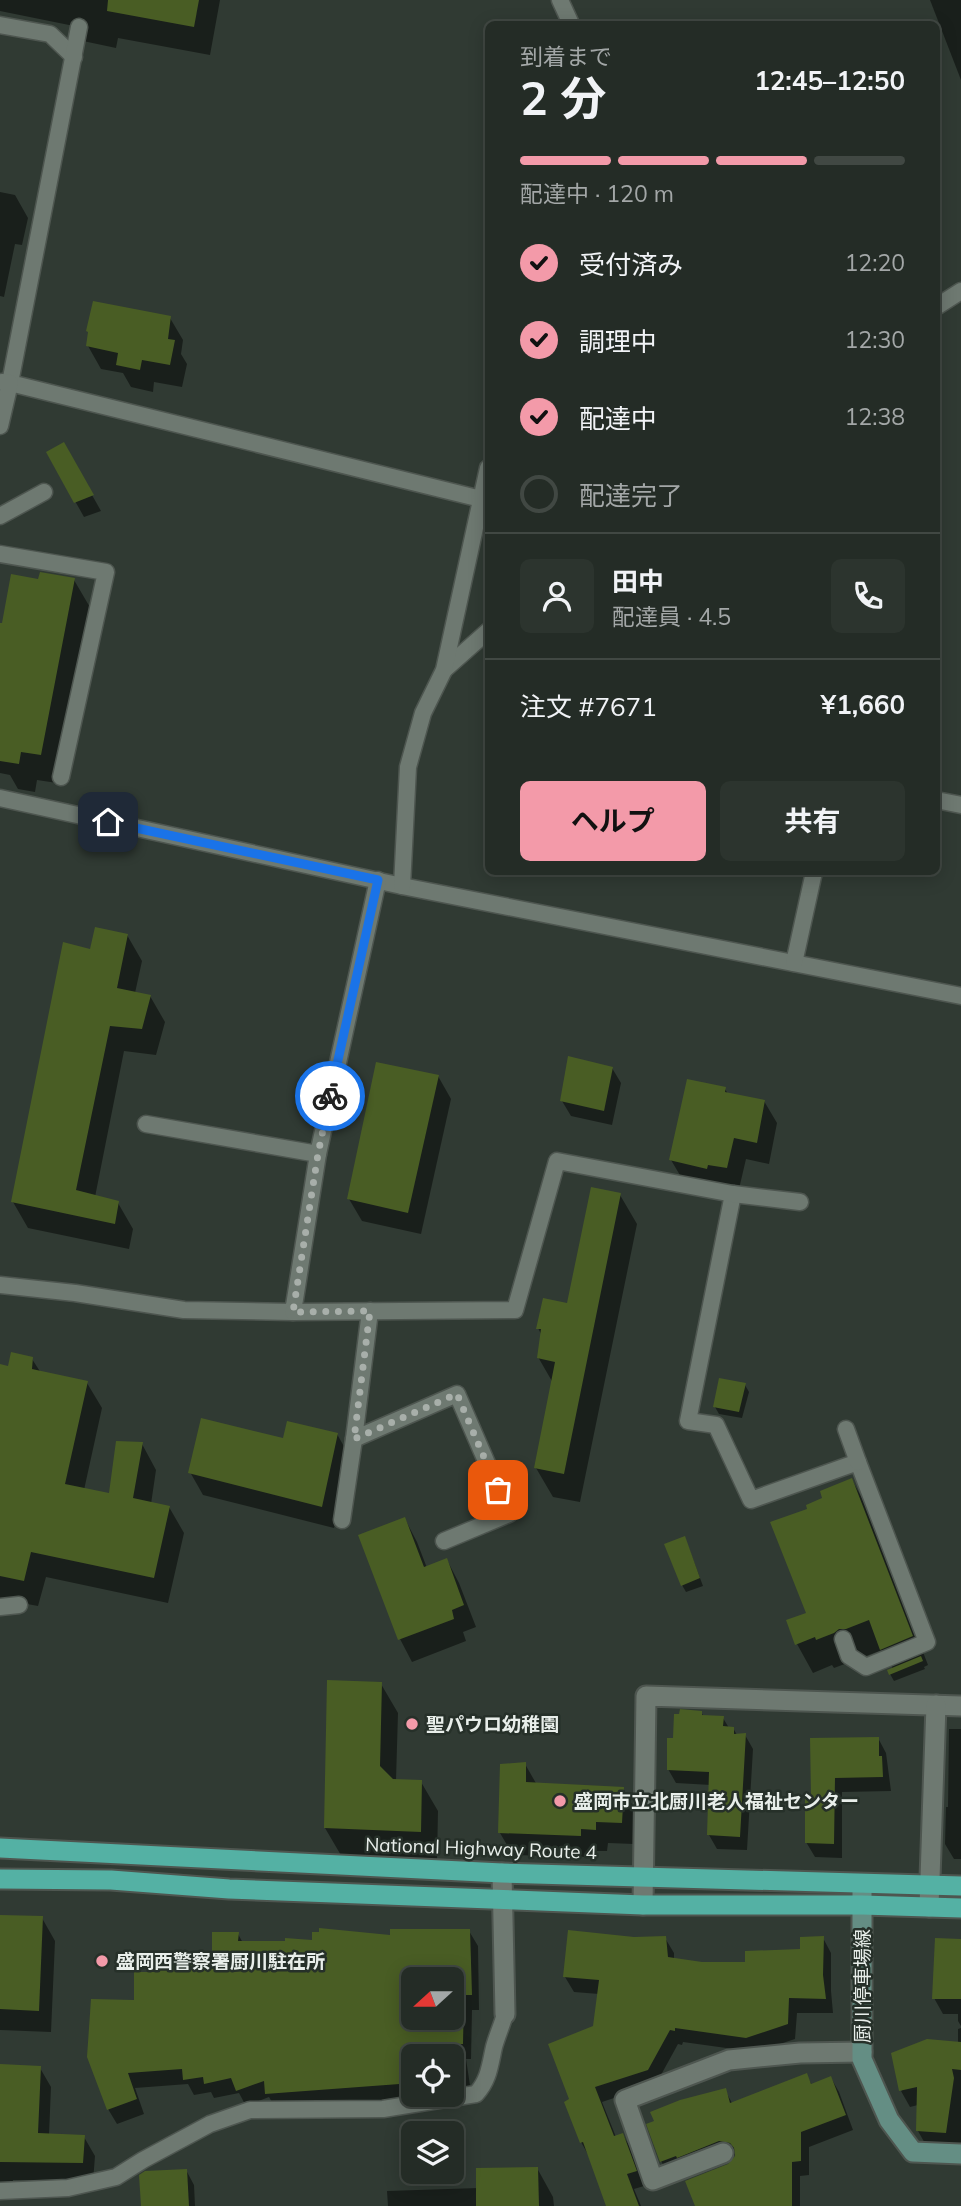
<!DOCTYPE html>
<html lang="ja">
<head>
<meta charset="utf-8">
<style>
	body { margin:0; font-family:Mulish,"Noto Sans JP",sans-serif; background:#2c342e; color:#f1f3f6; height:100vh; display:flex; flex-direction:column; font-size:26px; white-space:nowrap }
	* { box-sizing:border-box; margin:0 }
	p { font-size:23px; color:#a3a7a7 }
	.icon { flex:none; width:38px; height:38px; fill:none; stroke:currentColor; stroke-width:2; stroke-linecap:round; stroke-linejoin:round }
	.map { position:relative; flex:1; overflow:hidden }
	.panel { position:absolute; left:485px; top:21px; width:455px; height:854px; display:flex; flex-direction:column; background:#242c26; border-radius:10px; box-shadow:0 4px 18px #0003,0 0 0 2px #414843 }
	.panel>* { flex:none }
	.needle { width:46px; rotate:249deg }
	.controls { position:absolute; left:401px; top:1967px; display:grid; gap:14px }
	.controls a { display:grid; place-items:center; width:63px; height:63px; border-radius:10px; background:#242c26; box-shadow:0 4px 18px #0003,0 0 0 2px #414843; font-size:35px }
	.pin { position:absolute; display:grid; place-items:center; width:60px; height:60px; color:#fff; margin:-30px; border-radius:14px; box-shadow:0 4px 10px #0006 }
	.courier { position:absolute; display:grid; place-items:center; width:70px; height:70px; margin:-35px; border:5px solid #1a73e8; border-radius:50%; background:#fff; color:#222; box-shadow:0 2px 9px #0007 }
	.overview em { font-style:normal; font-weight:700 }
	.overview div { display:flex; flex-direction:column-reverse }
	.overview { display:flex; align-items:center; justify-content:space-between; height:119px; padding:0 35px }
	h1 { font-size:46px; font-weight:700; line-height:52px }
	.bar { display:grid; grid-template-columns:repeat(4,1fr); gap:10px 7px; align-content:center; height:84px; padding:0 35px }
	.bar i { height:9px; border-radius:5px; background:#414843 }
	.bar .active { background:#f39aa9 }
	.bar p { grid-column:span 4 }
	.line { display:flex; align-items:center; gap:18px; padding:0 35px; border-top:2px solid #414843 }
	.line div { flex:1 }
	.round { display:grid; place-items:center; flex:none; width:74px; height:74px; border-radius:10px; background:#2c342e }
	ol { padding:0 35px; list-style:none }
	li { display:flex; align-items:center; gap:21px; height:77px }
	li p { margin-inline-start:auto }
	li .icon { padding:7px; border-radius:50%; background:#f39aa9; color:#111; stroke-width:4 }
	li:last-child { color:#a3a7a7 }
	li i { width:38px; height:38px; border:4px solid #414843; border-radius:50% }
	.action { display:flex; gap:14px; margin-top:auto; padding:14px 35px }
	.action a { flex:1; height:80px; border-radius:10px; background:#f39aa9; color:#111; font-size:28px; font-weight:700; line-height:80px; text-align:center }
	.action a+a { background:#2c342e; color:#f1f3f6 }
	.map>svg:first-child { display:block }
	.shadow { fill:#0007; fill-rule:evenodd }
	.building { fill:#495d24; fill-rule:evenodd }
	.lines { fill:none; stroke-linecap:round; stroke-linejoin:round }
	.service-casing { stroke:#4e5650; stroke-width:19 }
	.minor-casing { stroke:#4e5650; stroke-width:23 }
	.secondary-casing { stroke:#4e5650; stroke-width:23 }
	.trunk-casing { stroke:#4e5650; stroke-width:23 }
	.service { stroke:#6e7971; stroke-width:16 }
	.minor { stroke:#6e7971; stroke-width:19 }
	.secondary { stroke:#648e84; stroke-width:19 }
	.trunk { stroke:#54b1a4; stroke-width:19 }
	.done { stroke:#a8afaa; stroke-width:7; stroke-dasharray:0 12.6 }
	.route { stroke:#1a73e8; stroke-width:9 }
	.poi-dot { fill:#f39aa9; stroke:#263029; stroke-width:2.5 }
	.labels { text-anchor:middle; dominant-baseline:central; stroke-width:5; stroke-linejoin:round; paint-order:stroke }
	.poi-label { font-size:19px; font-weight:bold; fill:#e8eeea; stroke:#263029; text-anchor:start }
	.street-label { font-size:19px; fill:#e8eeea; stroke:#263029 }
</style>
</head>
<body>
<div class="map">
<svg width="961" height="2206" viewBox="0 0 961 2206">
	<rect width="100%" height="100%" fill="#303a33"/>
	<!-- shadow -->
	<g class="shadow">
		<polygon points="0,0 220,0 210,55 118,38 116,48 83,41 74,26 0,11"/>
		<polygon points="930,0 961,0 961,80"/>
		<polygon points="0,192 15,195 28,218 22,245 15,244 4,297 0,296"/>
		<polygon points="170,318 183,340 181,354 187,364 182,387 154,382 153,392 131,387 123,373 101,369 88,346 89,334"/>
		<polygon points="64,445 101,511 84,517 48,453"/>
		<polygon points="74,580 91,609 57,783 37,780 35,792 18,789 10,775 0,773 0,624 4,625 39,581"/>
		<polygon points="127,935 142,961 135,993 150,996 165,1022 156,1055 124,1051 95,1197 118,1203 133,1229 129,1249 28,1228 13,1202 91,951"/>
		<polygon points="612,1068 621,1083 612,1125 571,1116 562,1101"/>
		<polygon points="438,1076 451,1099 421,1234 362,1221 349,1199"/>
		<polygon points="725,1089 728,1094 764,1101 777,1123 769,1164 746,1159 739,1189 684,1182 671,1160"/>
		<polygon points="620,1195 637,1224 580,1502 553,1497 536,1468 553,1383 538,1357 542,1336 538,1328 568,1305"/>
		<polygon points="32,1359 41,1373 87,1383 102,1408 84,1490 110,1495 142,1444 156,1470 151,1504 169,1507 184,1533 168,1603 46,1577 38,1606 0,1599 0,1366 9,1368"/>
		<polygon points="745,1385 749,1392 742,1418 719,1414 715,1407"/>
		<polygon points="337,1434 350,1457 334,1528 203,1495 190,1472"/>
		<polygon points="852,1480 868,1509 928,1665 924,1667 925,1669 894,1681 890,1674 893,1669 882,1650 834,1668 832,1665 813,1673 797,1644 808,1614 809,1510"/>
		<polygon points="405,1519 417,1542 427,1568 447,1560 459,1583 476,1627 463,1632 466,1641 412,1662 400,1639"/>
		<polygon points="685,1538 703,1586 686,1592 682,1585"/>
		<polygon points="381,1684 398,1713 396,1781 421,1782 438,1811 437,1860 342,1857 325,1828"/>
		<polygon points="701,1712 704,1717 723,1718 729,1728 733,1728 737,1735 745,1735 753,1749 747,1850 717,1849 709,1835 711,1785 676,1783 668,1769 674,1740"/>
		<polygon points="949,1729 961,1729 961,1859 954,1859 945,1844 946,1807 948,1807"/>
		<polygon points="878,1738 886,1753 891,1791 842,1792 842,1858 815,1857 806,1842 813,1797"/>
		<polygon points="525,1764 537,1785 623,1788 635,1810 634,1844 608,1843 607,1851 593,1851 592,1857 513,1855 500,1833"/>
		<polygon points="0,1917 42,1918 55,1941 51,2032 0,2030"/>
		<path d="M469 1931 478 1946 479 2010H472L471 2059H466L471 2092 452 2095V2056H413V2095H441L406 2101 276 2109 269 2097 246 2106 239 2093 214 2098 211 2092 194 2095 188 2084 135 2088 144 2114 117 2124 108 2109 135 2001 156 1974 214 1957 238 1934 243 1943 313 1941ZM413 1979H452V2018H413Z"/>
		<polygon points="634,1938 665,1938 674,1953 674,1960 702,1963 747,1964 801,1951 823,1938 831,1953 831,1991 833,2013 797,2013 795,2039 755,2052 683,2042 682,2045 678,2044 656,2084 602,2102 616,2137 623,2135 631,2149 644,2186 634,2189 641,2206 608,2206 590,2158 581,2142 572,2100 595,2027 599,1994 574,1992 565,1977"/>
		<polygon points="961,1941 961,2026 958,2021 958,2014 943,2014 934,1998"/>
		<polygon points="961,2028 961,2149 927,2147 918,2131 918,2105 910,2107 901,2091 958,2044 958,2029"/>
		<polygon points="0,2066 40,2068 51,2087 49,2135 84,2137 95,2156 93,2182 13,2180 13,2183 0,2183"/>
		<polygon points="806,2075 812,2085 831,2078 839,2092 853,2130 809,2147 809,2175 800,2176 800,2206 697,2206 736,2156 734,2155 670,2176 661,2161 725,2090 732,2103"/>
		<polygon points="537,2168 553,2197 554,2206 388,2206 387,2191 478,2188"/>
		<polygon points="186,2170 194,2185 195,2206 143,2206"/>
	</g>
	<!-- building -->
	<g class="building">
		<polygon points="108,0 199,0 194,27 107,11"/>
		<polygon points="93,301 171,316 168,339 175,340 170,365 142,360 140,370 116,365 118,353 86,346 88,332 86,331"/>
		<polygon points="64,442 94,495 74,503 46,452"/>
		<polygon points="40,572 75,578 41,755 21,752 19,764 0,761 0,623 2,623 11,574 38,579"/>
		<polygon points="95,927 128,934 117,988 151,995 142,1029 110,1026 76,1190 119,1201 115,1224 11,1202 63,942 90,949"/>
		<polygon points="568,1056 613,1067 604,1111 560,1101"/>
		<polygon points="376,1062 439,1075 408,1213 347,1199"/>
		<polygon points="687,1079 726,1087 725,1092 765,1100 757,1143 734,1138 727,1168 708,1165 707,1169 669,1160"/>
		<polygon points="591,1187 621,1193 564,1474 534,1468 555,1362 537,1358 541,1329 536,1329 543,1298 567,1303"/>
		<polygon points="11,1352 33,1357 32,1369 88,1381 65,1484 109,1493 116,1441 143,1442 133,1498 170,1506 154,1578 31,1552 24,1581 0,1576 0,1364 8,1366"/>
		<polygon points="719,1378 746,1383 739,1412 713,1407"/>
		<polygon points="201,1418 283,1438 287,1421 338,1433 322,1507 188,1473"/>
		<polygon points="852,1478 913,1636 880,1650 869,1620 846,1629 839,1629 834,1633 816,1640 815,1637 795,1645 786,1620 806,1613 770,1522 807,1509 806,1505 822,1498 820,1491"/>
		<polygon points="405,1517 424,1567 447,1558 464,1605 452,1610 454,1619 398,1640 358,1535"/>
		<polygon points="685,1536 700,1578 681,1586 664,1544"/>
		<polygon points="921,1656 923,1661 889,1675 887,1670"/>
		<polygon points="327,1680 382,1682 380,1766 393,1779 422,1780 421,1832 324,1828"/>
		<polygon points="680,1709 702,1711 702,1715 724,1716 723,1726 734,1727 734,1734 746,1733 740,1837 707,1835 709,1772 667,1770 667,1738 673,1738 674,1714 679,1714"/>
		<polygon points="879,1737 879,1756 882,1756 883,1777 835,1778 834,1844 805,1843 805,1795 811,1795 810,1738"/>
		<polygon points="526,1762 526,1782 624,1787 622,1823 596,1822 596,1830 581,1829 581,1836 498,1833 500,1764"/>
		<polygon points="0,1915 43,1916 39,2011 0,2009"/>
		<path d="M319 1928 390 1935V1929H470L472 1995H464L463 2044H459L463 2075 452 2077V2056H413V2083L265 2094 264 2081 236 2091 231 2078 204 2084 203 2077 183 2080 182 2069 128 2073 137 2099 107 2110 87 2057 91 1999 134 2000V1972H154L155 1954 212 1955V1932H239L238 1941H285V1938L312 1940V1932H319ZM413 1979H452V2018H413Z"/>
		<polygon points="568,1930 634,1937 666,1936 668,1957 702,1962 745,1962 745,1951 800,1949 800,1937 824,1936 823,1975 826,1999 789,1998 788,2024 746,2038 675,2028 675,2031 670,2030 648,2070 595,2087 614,2136 623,2133 637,2171 627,2174 639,2206 606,2206 583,2142 580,2143 564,2102 569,2099 548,2044 593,2026 599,1980 563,1977"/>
		<polygon points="935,1938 961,1939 961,1999 932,1999"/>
		<polygon points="927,2039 961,2042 961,2070 952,2069 954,2078 946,2133 916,2131 917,2087 899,2091 891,2053"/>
		<polygon points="0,2064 41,2066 38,2133 85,2135 83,2163 0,2162"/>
		<polygon points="807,2073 811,2084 831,2076 846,2115 801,2132 801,2161 792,2162 792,2206 695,2206 685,2181 728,2164 735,2156 734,2148 730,2143 719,2141 677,2158 676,2156 660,2162 646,2124 654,2121 650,2112 680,2100 726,2088 730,2103"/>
		<polygon points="538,2167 539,2206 476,2206 476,2168"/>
		<polygon points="187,2169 189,2206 141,2206 139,2175 145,2171"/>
	</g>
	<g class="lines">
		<defs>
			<g id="service">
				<polyline points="560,0 571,24"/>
				<polyline points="0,25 50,34 74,57"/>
				<polyline points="79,27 10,383 481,499"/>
				<polyline points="936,307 961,291"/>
				<polyline points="0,426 10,383 2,382"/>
				<polyline points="0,516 44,492"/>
				<polyline points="0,554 106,572 61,777"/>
				<polyline points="444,670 488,631"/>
				<polyline points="0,798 402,886 961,996"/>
				<polyline points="936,800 961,805"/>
				<polyline points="402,886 408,767 423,713 444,670 488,468"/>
				<polyline points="794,963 814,872"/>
				<polyline points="318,1154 378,880"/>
				<polyline points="733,1194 688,1421 716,1425 751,1500 858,1462 927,1642 866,1667 849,1656 843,1639"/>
				<polyline points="0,1285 75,1293 184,1310 293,1312 318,1154 146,1124"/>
				<polyline points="370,1311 354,1439 457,1394 509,1514 444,1541"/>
				<polyline points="293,1312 515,1310 557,1161 733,1194 800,1202"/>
				<polyline points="846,1429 858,1462"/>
				<polyline points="342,1520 354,1439"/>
				<polyline points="0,1607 19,1605"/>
				<path d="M0 2191 68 2188 116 2177 143 2160 210 2124 250 2110 383 2109 476 2094C489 2080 490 2065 494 2047 497 2036 502 2025 505 2014"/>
			</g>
			<g id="minor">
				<polyline points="502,1873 505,2014"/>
				<polyline points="643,1905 646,1696 961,1706"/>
				<polyline points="929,1907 936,1705"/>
				<polyline points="723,2153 653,2180 625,2100 729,2060 800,2053 862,2052"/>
			</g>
			<polyline id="secondary" points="862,1890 862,2059 889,2120 913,2152 961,2154"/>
			<g id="trunk">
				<polyline points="0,1848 502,1873 961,1886"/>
				<polyline points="0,1879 111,1880 229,1889 643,1905 862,1905 961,1908"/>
			</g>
		</defs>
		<!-- service casing -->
		<use href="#service" class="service-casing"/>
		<!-- minor casing -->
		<use href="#minor" class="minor-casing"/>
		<!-- secondary casing -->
		<use href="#secondary" class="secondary-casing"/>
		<!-- trunk casing -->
		<use href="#trunk" class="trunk-casing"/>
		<!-- service -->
		<use href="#service" class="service"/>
		<!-- minor -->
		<use href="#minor" class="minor"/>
		<!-- secondary -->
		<use href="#secondary" class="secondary"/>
		<!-- trunk -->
		<use href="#trunk" class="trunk"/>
	</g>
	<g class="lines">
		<!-- done -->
		<polyline class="done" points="330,1096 318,1154 293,1312 370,1311 354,1439 457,1394 498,1490"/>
		<!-- route -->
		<polyline class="route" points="108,822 378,880 330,1096"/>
	</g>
	<!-- markers -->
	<g class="poi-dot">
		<circle cx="412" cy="1724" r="7"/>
		<circle cx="560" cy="1801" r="7"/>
		<circle cx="102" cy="1961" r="7"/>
	</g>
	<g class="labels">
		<!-- poi labels -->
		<g class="poi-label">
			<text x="426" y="1724">聖パウロ幼稚園</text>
			<text x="574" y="1801">盛岡市立北厨川老人福祉センター</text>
			<text x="116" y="1961">盛岡西警察署厨川駐在所</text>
		</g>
		<!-- street labels -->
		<g class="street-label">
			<text transform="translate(481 1848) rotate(2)">National Highway Route 4</text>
			<text transform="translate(862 1986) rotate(-90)">厨川停車場線</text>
		</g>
	</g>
</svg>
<div class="controls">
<a><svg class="needle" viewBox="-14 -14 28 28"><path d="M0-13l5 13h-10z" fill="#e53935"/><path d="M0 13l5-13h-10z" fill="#a3a7a7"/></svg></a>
<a><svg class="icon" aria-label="locate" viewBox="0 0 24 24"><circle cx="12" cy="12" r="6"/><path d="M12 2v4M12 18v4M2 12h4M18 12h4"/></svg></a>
<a><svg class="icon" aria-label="layers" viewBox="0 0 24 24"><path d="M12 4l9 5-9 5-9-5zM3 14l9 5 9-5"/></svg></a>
</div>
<div class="pin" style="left:498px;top:1490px;background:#ea580c"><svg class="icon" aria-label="bag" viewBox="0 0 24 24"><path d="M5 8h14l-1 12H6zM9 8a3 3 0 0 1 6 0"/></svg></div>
<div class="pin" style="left:108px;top:822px;background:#1f2937"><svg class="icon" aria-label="home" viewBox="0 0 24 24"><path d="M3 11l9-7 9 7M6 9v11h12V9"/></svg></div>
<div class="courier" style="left:330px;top:1096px"><svg class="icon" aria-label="bike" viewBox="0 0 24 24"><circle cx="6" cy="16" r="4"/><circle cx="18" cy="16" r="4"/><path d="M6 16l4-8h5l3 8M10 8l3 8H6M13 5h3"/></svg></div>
<section class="panel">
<div class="overview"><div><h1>2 分</h1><p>到着まで</p></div><em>12:45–12:50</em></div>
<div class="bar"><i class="active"></i><i class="active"></i><i class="active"></i><i></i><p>配達中 · 120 m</p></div>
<ol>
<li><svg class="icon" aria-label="check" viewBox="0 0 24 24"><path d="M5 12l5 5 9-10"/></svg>受付済み<p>12:20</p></li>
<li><svg class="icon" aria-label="check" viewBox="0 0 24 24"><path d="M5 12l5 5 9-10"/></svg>調理中<p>12:30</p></li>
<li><svg class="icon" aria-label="check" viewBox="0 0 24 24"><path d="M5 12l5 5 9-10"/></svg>配達中<p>12:38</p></li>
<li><i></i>配達完了</li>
</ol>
<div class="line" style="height:126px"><a class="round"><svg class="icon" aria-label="person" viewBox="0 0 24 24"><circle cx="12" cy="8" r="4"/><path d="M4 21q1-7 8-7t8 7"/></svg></a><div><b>田中</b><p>配達員 · 4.5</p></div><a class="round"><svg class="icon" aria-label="phone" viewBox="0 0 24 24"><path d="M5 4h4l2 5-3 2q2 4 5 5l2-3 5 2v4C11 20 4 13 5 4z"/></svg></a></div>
<div class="line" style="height:91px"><div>注文 #7671</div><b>¥1,660</b></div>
<div class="action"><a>ヘルプ</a><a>共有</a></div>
</section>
</div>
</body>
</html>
